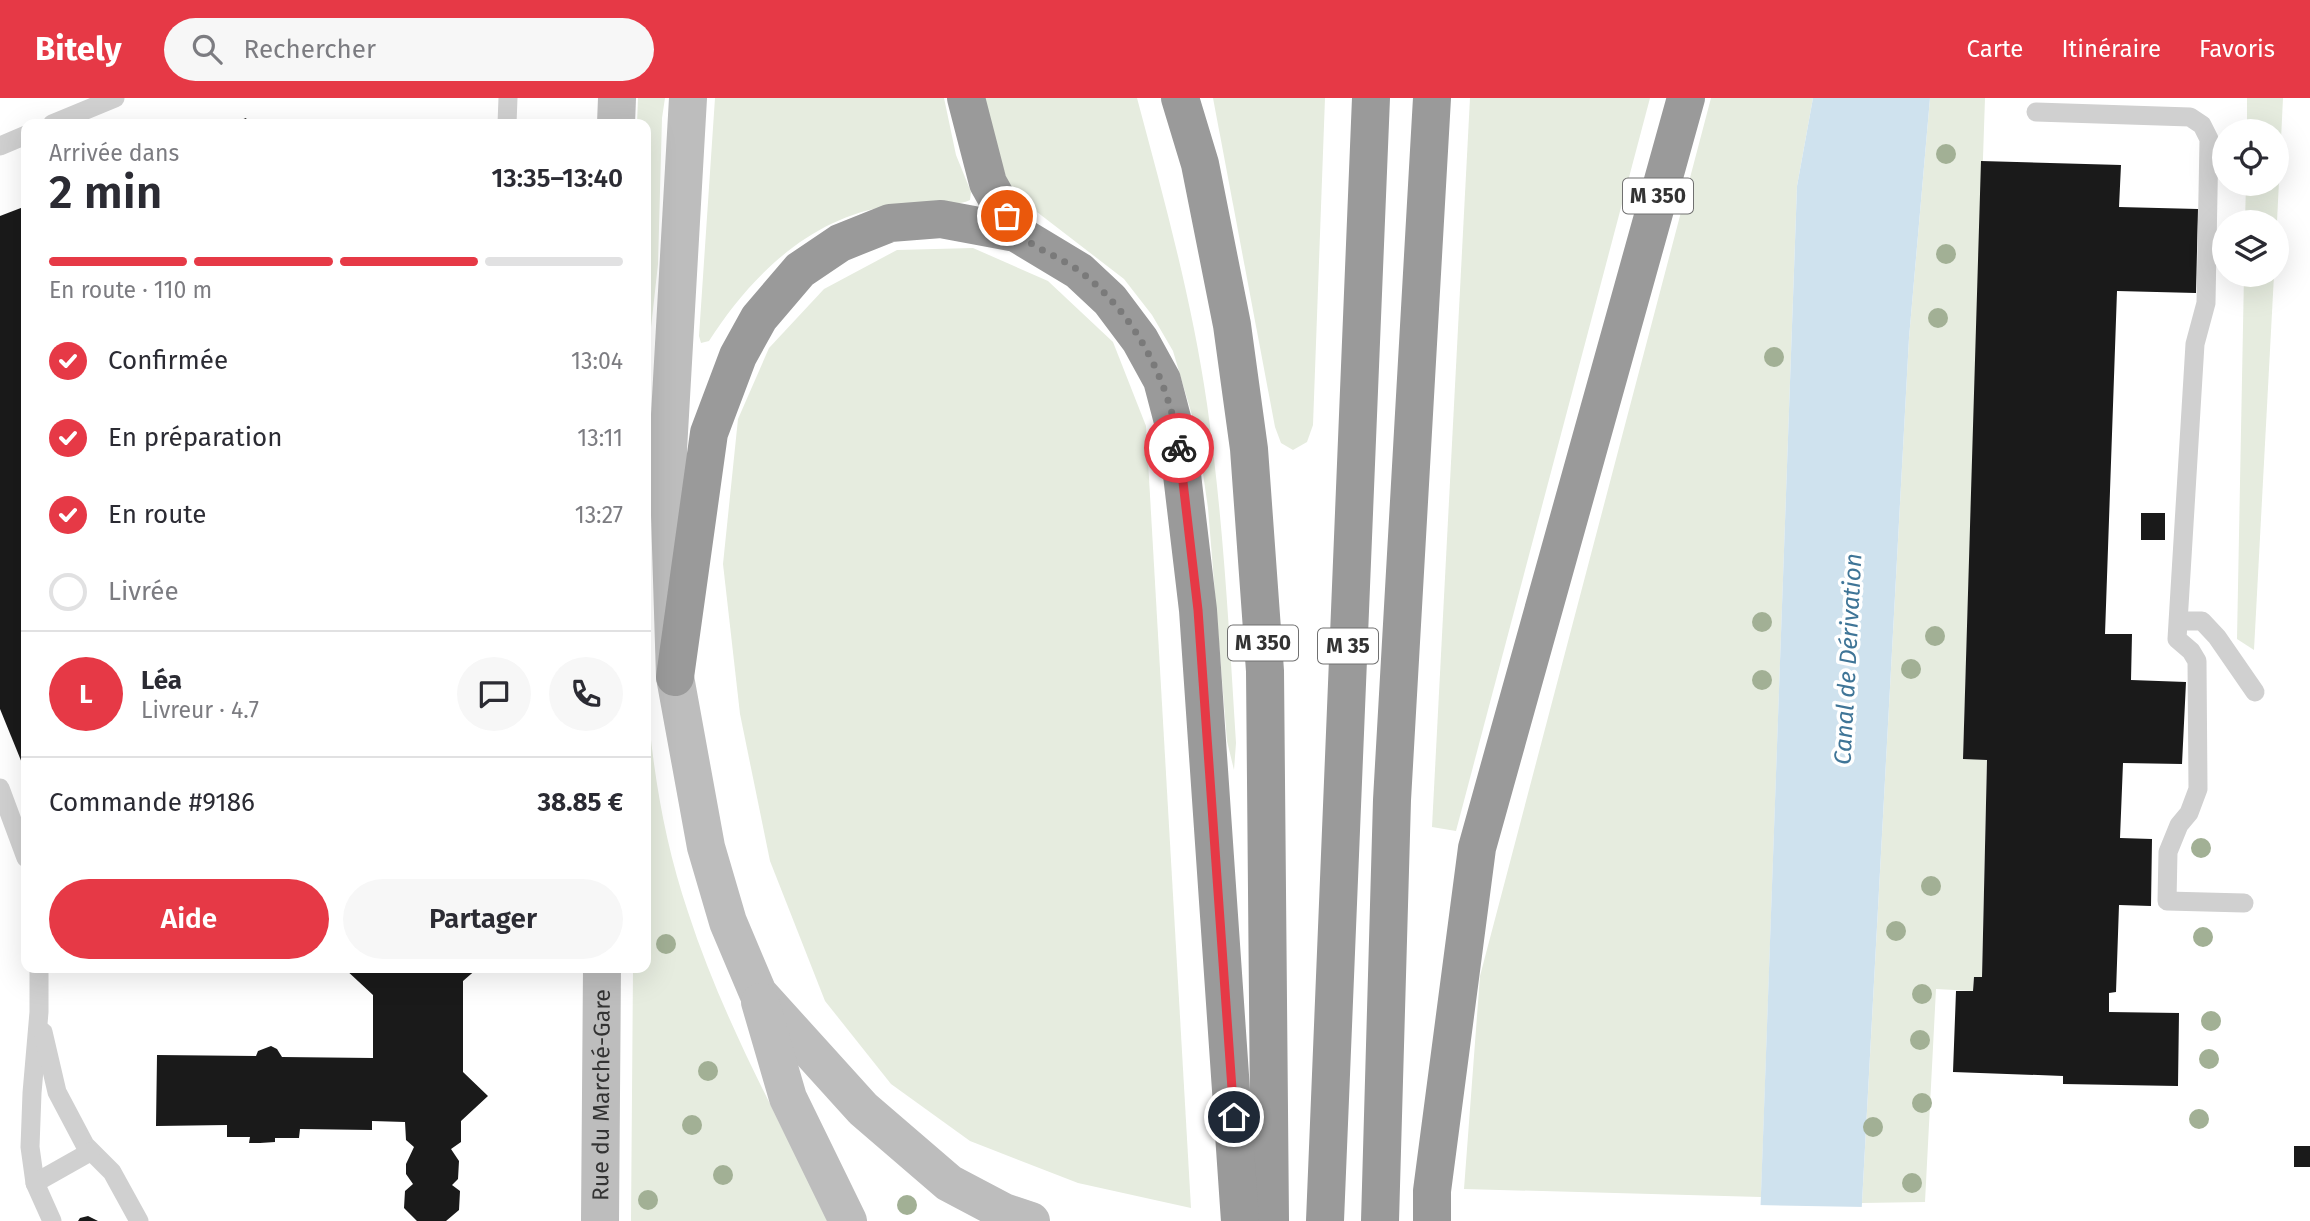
<!DOCTYPE html>
<html lang="fr">
<head>
<meta charset="utf-8">
<style>
	body { margin:0; font-family:"Fira Sans",sans-serif; background:#f7f7f7; color:#2b2b33; height:100vh; display:flex; flex-direction:column; font-size:26px; white-space:nowrap }
	* { box-sizing:border-box; margin:0 }
	p { font-size:23px; color:#7c7c81 }
	.icon { flex:none; width:38px; height:38px; fill:none; stroke:currentColor; stroke-width:2; stroke-linecap:round; stroke-linejoin:round }
	.map { position:relative; flex:1; overflow:hidden }
	.details { position:absolute; left:21px; top:21px; width:630px; height:854px; display:flex; flex-direction:column; background:#fff; border-radius:14px; box-shadow:0 7px 28px #0002 }
	.details>* { flex:none }
	.fabs { position:absolute; left:2212px; top:21px; display:grid; gap:14px }
	.fabs a { display:grid; place-items:center; width:77px; height:77px; border-radius:50%; background:#fff; box-shadow:0 7px 28px #0002; font-size:35px }
	.pin { position:absolute; display:grid; place-items:center; width:60px; height:60px; color:#fff; margin:-30px; border:4px solid #fff; border-radius:50%; box-shadow:0 2px 7px #0007 }
	.courier { position:absolute; display:grid; place-items:center; width:70px; height:70px; margin:-35px; border:5px solid #e63946; border-radius:50%; background:#fff; color:#222; box-shadow:0 2px 9px #0007 }
	.overview em { font-style:normal; font-weight:600 }
	.overview div { display:flex; flex-direction:column-reverse }
	.overview { display:flex; align-items:center; justify-content:space-between; height:119px; padding:0 28px }
	h1 { font-size:46px; font-weight:600; line-height:52px }
	.bar { display:grid; grid-template-columns:repeat(4,1fr); gap:10px 7px; align-content:center; height:84px; padding:0 28px }
	.bar i { height:9px; border-radius:5px; background:#e1e1e2 }
	.bar .selected { background:#e63946 }
	.bar p { grid-column:span 4 }
	.line { display:flex; align-items:center; gap:18px; padding:0 28px; border-top:2px solid #e1e1e2 }
	.line div { flex:1 }
	.round { display:grid; place-items:center; flex:none; width:74px; height:74px; border-radius:37px; background:#f7f7f7 }
	ol { padding:0 28px; list-style:none }
	li { display:flex; align-items:center; gap:21px; height:77px }
	li p { margin-inline-start:auto }
	li .icon { padding:7px; border-radius:50%; background:#e63946; color:#fff; stroke-width:4 }
	li:last-child { color:#7c7c81 }
	li i { width:38px; height:38px; border:4px solid #e1e1e2; border-radius:50% }
	.button { display:flex; gap:14px; margin-top:auto; padding:14px 28px }
	.button a { flex:1; height:80px; border-radius:42px; background:#e63946; color:#fff; font-size:28px; font-weight:600; line-height:80px; text-align:center }
	.button a+a { background:#f7f7f7; color:#2b2b33 }
	header { display:flex; align-items:center; gap:42px; box-sizing:border-box; height:98px; padding:0 35px; background:#e63946; color:#fff }
	header strong { font-size:33px }
	nav { display:flex; gap:38px; margin-inline-start:auto; font-size:24px }
	.search { width:490px; height:63px; background:#f7f7f7; display:flex; align-items:center; gap:18px; box-sizing:border-box; padding:0 24px; border-radius:38px; color:#7c7c81; font-size:26px }
	.map>svg:first-child { display:block }
	.green { fill:#e6ecdf }
	.water { fill:#cfe2ee }
	.pier { fill:#fff }
	.building { fill:#1a1a1a }
	.lines { fill:none; stroke-linecap:round; stroke-linejoin:round }
	.lane { stroke:#d0d0d0; stroke-width:19 }
	.secondary { stroke:#bdbdbd; stroke-width:38 }
	.highway { stroke:#9a9a9a; stroke-width:38 }
	.tree { fill:#a2b095 }
	.done { stroke:#7a7a7a; stroke-width:7; stroke-dasharray:0 12.6 }
	.route { stroke:#e63946; stroke-width:9 }
	.labels { text-anchor:middle; dominant-baseline:central; stroke-width:7; stroke-linejoin:round; paint-order:stroke }
	.shield { fill:#fff; stroke:#707070; stroke-width:2 }
	.shield-label { font-size:21px; font-weight:bold; fill:#333 }
	.street-label { font-size:23px; fill:#333; stroke:#fff }
	.water-label { font-size:24px; font-style:italic; fill:#3f7597; stroke:#fff }
</style>
</head>
<body>
<header>
<strong>Bitely</strong>
<div class="search"><svg class="icon" aria-label="search" viewBox="0 0 24 24"><circle cx="10" cy="10" r="6"/><path d="M15 15l6 6"/></svg>Rechercher</div>
<nav><a>Carte</a><a>Itinéraire</a><a>Favoris</a></nav>
</header>
<div class="map">
<svg width="2310" height="1123" viewBox="0 0 2310 1123">
	<rect width="100%" height="100%" fill="#fff"/>
	<!-- green -->
	<g class="green">
		<polygon points="638,0 665,0 662,20 658,166 646,275 646,26 637,26"/>
		<path d="M715 0H944L956 57 971 94 970 102C956 109 937 103 922 104 911 104 900 107 890 108 810 119 750 179 709 243L701 245 699 238Z"/>
		<path d="M982 0H1137C1164 101 1192 202 1207 306 1223 418 1229 531 1236 645L1234 672 1227 643 1208 410 1197 334 1173 253 1152 217 1124 181 1037 114 1008 86Z"/>
		<polygon points="1213,0 1325,0 1313,327 1307,344 1293,352 1281,345 1275,329"/>
		<polygon points="1470,0 1650,0 1456,733 1432,729"/>
		<polygon points="1711,0 1813,0 1797,88 1761,1099 1464,1091 1480,878"/>
		<polygon points="1930,0 1985,0 1963,660 1987,662 1982,879 1974,879 1973,893 1936,891 1925,1104 1862,1105 1909,240"/>
		<polygon points="2247,0 2283,0 2277,124 2245,124 2246,86 2277,86 2277,33 2247,33"/>
		<polygon points="973,150 1048,183 1113,244 1146,328 1191,1110 1078,1085 970,1043 891,986 825,903 770,763 740,616 723,466 738,321 769,250 824,191 897,152"/>
		<polygon points="2244,177 2274,177 2254,552 2237,541"/>
		<path d="M646 585C651 663 663 740 688 814 723 922 779 1022 829 1123H631L633 870H646Z"/>
	</g>
	<!-- water -->
	<polygon class="water" points="1813,0 1930,0 1909,240 1861,1123 1760,1123 1797,88"/>
	<!-- pier -->
	<polygon class="pier" points="1757,1107 1865,1109 1864,1123 1757,1123"/>
	<!-- building -->
	<g class="building">
		<polygon points="246,20 249,26 231,26"/>
		<polygon points="1981,63 2121,67 2119,109 2198,111 2196,195 2117,193 2105,536 2132,536 2131,582 2186,584 2182,666 2123,665 2120,740 2152,741 2151,808 2119,807 2116,894 2109,895 2109,914 2179,915 2178,988 2063,986 2063,978 1953,974 1956,893 1973,893 1974,879 1982,879 1987,662 1963,661"/>
		<polygon points="26,108 26,663 22,665 0,611 0,118"/>
		<rect x="2141" y="415" width="24" height="27"/>
		<polygon points="344,870 478,870 463,883 463,974 488,998 461,1023 461,1044 451,1051 459,1063 458,1081 452,1087 460,1093 459,1112 446,1123 417,1123 404,1110 405,1093 413,1086 406,1076 406,1066 414,1049 406,1042 405,1024 372,1023 372,1032 300,1031 299,1040 275,1040 275,1044 260,1045 249,1045 250,1039 227,1039 227,1027 156,1028 157,957 256,958 258,953 271,948 277,951 282,959 373,960 373,897"/>
		<rect x="2294" y="1048" width="16" height="21"/>
		<polygon points="88,1118 98,1123 78,1123 80,1120"/>
	</g>
	<g class="lines">
		<!-- lane -->
		<g class="lane">
			<polyline points="2036,14 2190,19 2202,27 2209,41 2206,205 2195,246 2177,541 2191,553 2197,563 2198,691 2189,715 2179,727 2168,754 2167,803 2244,805"/>
			<polyline points="52,26 115,0"/>
			<polyline points="507,26 508,0"/>
			<polyline points="0,48 26,37"/>
			<polyline points="2179,523 2202,523 2217,539 2255,594"/>
			<polyline points="0,690 26,760"/>
			<polyline points="39,870 39,914 32,995 30,1049 35,1085 52,1123"/>
			<polyline points="43,934 57,994 85,1047 112,1074 139,1123"/>
			<polyline points="35,1085 90,1054"/>
		</g>
		<!-- secondary -->
		<g class="secondary">
			<polyline points="688,0 668,352 675,579 706,749 728,824 758,895 863,1011 949,1085 1004,1114 1031,1123"/>
			<polyline points="616,26 617,0"/>
			<polyline points="760,904 788,1000 848,1123"/>
			<path id="s1" d="M600 1123 602 870"/>
		</g>
		<!-- highway -->
		<g class="highway">
			<polyline points="966,0 988,85 1016,135"/>
			<polyline points="1180,0 1200,66 1232,227 1249,351 1265,573 1270,1123"/>
			<polyline points="675,579 709,335 738,258 759,220 800,172 840,145 890,125 941,121 1016,135 1079,173 1110,202 1140,242 1162,282 1178,343 1198,512 1240,1123"/>
			<polyline points="1325,1123 1371,0"/>
			<polyline points="1380,1123 1392,702 1432,0"/>
			<polyline points="1432,1123 1432,1093 1477,750 1686,0"/>
		</g>
	</g>
	<!-- trees -->
	<g class="tree">
		<circle cx="1946" cy="56" r="10"/>
		<circle cx="1946" cy="156" r="10"/>
		<circle cx="1938" cy="220" r="10"/>
		<circle cx="1774" cy="259" r="10"/>
		<circle cx="1762" cy="524" r="10"/>
		<circle cx="1935" cy="538" r="10"/>
		<circle cx="1911" cy="571" r="10"/>
		<circle cx="1762" cy="582" r="10"/>
		<circle cx="2201" cy="750" r="10"/>
		<circle cx="1931" cy="788" r="10"/>
		<circle cx="1896" cy="833" r="10"/>
		<circle cx="2203" cy="839" r="10"/>
		<circle cx="666" cy="846" r="10"/>
		<circle cx="1922" cy="896" r="10"/>
		<circle cx="2211" cy="923" r="10"/>
		<circle cx="1920" cy="942" r="10"/>
		<circle cx="2209" cy="961" r="10"/>
		<circle cx="708" cy="973" r="10"/>
		<circle cx="1922" cy="1005" r="10"/>
		<circle cx="2199" cy="1021" r="10"/>
		<circle cx="692" cy="1027" r="10"/>
		<circle cx="1873" cy="1029" r="10"/>
		<circle cx="723" cy="1077" r="10"/>
		<circle cx="1912" cy="1085" r="10"/>
		<circle cx="648" cy="1102" r="10"/>
		<circle cx="907" cy="1107" r="10"/>
	</g>
	<g class="lines">
		<!-- done -->
		<path class="done" d="M1007 118C1010 124 1013 132 1018 136 1036 151 1059 159 1078 172 1133 212 1170 283 1179 350"/>
		<!-- route -->
		<polyline class="route" points="1179,350 1198,512 1234,1019"/>
	</g>
	<g class="labels">
		<!-- shield labels -->
		<g class="shield">
			<rect x="1623" y="80.5" width="70" height="35" rx="5"/>
			<rect x="1228" y="527.5" width="70" height="35" rx="5"/>
			<rect x="1318" y="530.5" width="60" height="35" rx="5"/>
		</g>
		<g class="shield-label">
			<text x="1658" y="98">M 350</text>
			<text x="1263" y="545">M 350</text>
			<text x="1348" y="548">M 35</text>
		</g>
		<!-- street labels -->
		<g class="street-label">
			<text stroke="none"><textPath href="#s1" startOffset="126">Rue du Marché-Gare</textPath></text>
		</g>
		<!-- water labels -->
		<g class="water-label">
			<text transform="translate(1848 561) rotate(-87)">Canal de Dérivation</text>
		</g>
	</g>
</svg>
<div class="fabs">
<a><svg class="icon" aria-label="locate" viewBox="0 0 24 24"><circle cx="12" cy="12" r="6"/><path d="M12 2v4M12 18v4M2 12h4M18 12h4"/></svg></a>
<a><svg class="icon" aria-label="layers" viewBox="0 0 24 24"><path d="M12 4l9 5-9 5-9-5zM3 14l9 5 9-5"/></svg></a>
</div>
<div class="pin" style="left:1007px;top:118px;background:#ea580c"><svg class="icon" aria-label="bag" viewBox="0 0 24 24"><path d="M5 8h14l-1 12H6zM9 8a3 3 0 0 1 6 0"/></svg></div>
<div class="pin" style="left:1234px;top:1019px;background:#1f2937"><svg class="icon" aria-label="home" viewBox="0 0 24 24"><path d="M3 11l9-7 9 7M6 9v11h12V9"/></svg></div>
<div class="courier" style="left:1179px;top:350px"><svg class="icon" aria-label="bike" viewBox="0 0 24 24"><circle cx="6" cy="16" r="4"/><circle cx="18" cy="16" r="4"/><path d="M6 16l4-8h5l3 8M10 8l3 8H6M13 5h3"/></svg></div>
<section class="details">
<div class="overview"><div><h1>2 min</h1><p>Arrivée dans</p></div><em>13:35–13:40</em></div>
<div class="bar"><i class="selected"></i><i class="selected"></i><i class="selected"></i><i></i><p>En route · 110 m</p></div>
<ol>
<li><svg class="icon" aria-label="check" viewBox="0 0 24 24"><path d="M5 12l5 5 9-10"/></svg>Confirmée<p>13:04</p></li>
<li><svg class="icon" aria-label="check" viewBox="0 0 24 24"><path d="M5 12l5 5 9-10"/></svg>En préparation<p>13:11</p></li>
<li><svg class="icon" aria-label="check" viewBox="0 0 24 24"><path d="M5 12l5 5 9-10"/></svg>En route<p>13:27</p></li>
<li><i></i>Livrée</li>
</ol>
<div class="line" style="height:126px"><b class="round" style="background:#e63946;color:#fff">L</b><div><b>Léa</b><p>Livreur · 4.7</p></div><a class="round"><svg class="icon" aria-label="chat" viewBox="0 0 24 24"><path d="M4 5h16v11H9l-5 4z"/></svg></a><a class="round"><svg class="icon" aria-label="phone" viewBox="0 0 24 24"><path d="M5 4h4l2 5-3 2q2 4 5 5l2-3 5 2v4C11 20 4 13 5 4z"/></svg></a></div>
<div class="line" style="height:91px"><div>Commande #9186</div><b>38.85 €</b></div>
<div class="button"><a>Aide</a><a>Partager</a></div>
</section>
</div>
</body>
</html>
